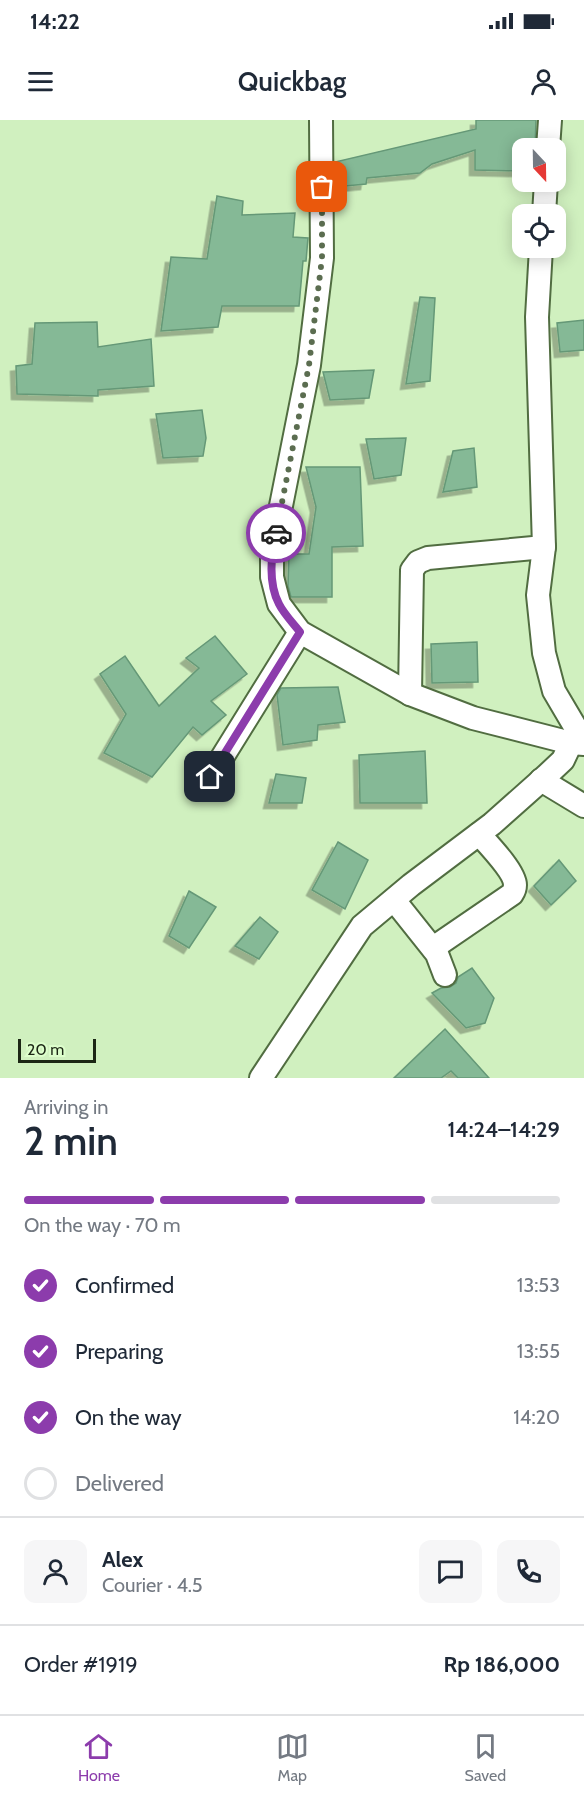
<!DOCTYPE html>
<html lang="en">
<head>
<meta charset="utf-8">
<style>
	body { margin:0; font-family:Cabin,sans-serif; background:#f6f6f7; color:#1f2937; height:100vh; display:flex; flex-direction:column; font-size:22px; white-space:nowrap }
	* { box-sizing:border-box; margin:0 }
	p { font-size:20px; color:#747a83 }
	.icon { flex:none; width:33px; height:33px; fill:none; stroke:currentColor; stroke-width:2; stroke-linecap:round; stroke-linejoin:round }
	.map { position:relative; height:958px; overflow:hidden }
	.drawer { display:flex; flex-direction:column; background:#fff; flex:1 }
	.drawer>* { flex:none }
	.needle { width:39px; rotate:158deg }
	.tools { position:absolute; left:512px; top:18px; display:grid; gap:12px }
	.tools a { display:grid; place-items:center; width:54px; height:54px; border-radius:12px; background:#fff; box-shadow:0 3px 15px #0003; font-size:30px }
	.scale { position:absolute; left:18px; bottom:15px; width:78px; box-sizing:border-box; padding-left:6px; border:3px solid #1c2715; border-top:0; font-size:16px; line-height:21px; white-space:nowrap; color:#1c2715; -webkit-text-stroke:4px #ddfecc; paint-order:stroke }
	.pin { position:absolute; display:grid; place-items:center; width:51px; height:51px; color:#fff; margin:-26px; border-radius:12px; box-shadow:0 3px 9px #0006 }
	.courier { position:absolute; display:grid; place-items:center; width:60px; height:60px; margin:-30px; border:4px solid #8c3cac; border-radius:50%; background:#fff; color:#222; box-shadow:0 2px 8px #0007 }
	.summary em { font-style:normal; font-weight:600 }
	.summary div { display:flex; flex-direction:column-reverse }
	.summary { display:flex; align-items:center; justify-content:space-between; height:102px; padding:0 24px }
	h1 { font-size:39px; font-weight:600; line-height:45px }
	.bar { display:grid; grid-template-columns:repeat(4,1fr); gap:9px 6px; align-content:center; height:72px; padding:0 24px }
	.bar i { height:8px; border-radius:4px; background:#e0e1e3 }
	.bar .on { background:#8c3cac }
	.bar p { grid-column:span 4 }
	.line { display:flex; align-items:center; gap:15px; padding:0 24px; border-top:2px solid #e0e1e3 }
	.line div { flex:1 }
	.round { display:grid; place-items:center; flex:none; width:63px; height:63px; border-radius:12px; background:#f6f6f7 }
	ol { padding:0 24px; list-style:none }
	li { display:flex; align-items:center; gap:18px; height:66px }
	li p { margin-inline-start:auto }
	li .icon { padding:6px; border-radius:50%; background:#8c3cac; color:#fff; stroke-width:4 }
	li:last-child { color:#747a83 }
	li i { width:33px; height:33px; border:3px solid #e0e1e3; border-radius:50% }
	.status { display:flex; justify-content:space-between; align-items:center; height:42px; padding:0 30px; background:#fff; direction:ltr }
	.status svg { height:16px; fill:currentColor }
	header { display:flex; justify-content:space-between; align-items:center; height:78px; padding:0 24px; background:#fff; font-size:27px; font-weight:600 }
	.dock { display:flex; justify-content:space-around; align-items:center; height:84px; border-top:2px solid #e0e1e3; background:#fff; font-size:16px; color:#747a83 }
	.dock a { display:grid; justify-items:center; gap:3px }
	.dock .on { color:#8c3cac }
	.map>svg:first-child { display:block }
	.building { fill:#85b996; stroke:#659877; stroke-width:1.5; filter:url(#shadow) }
	.lines { fill:none; stroke-linecap:round; stroke-linejoin:round }
	.minor-casing { stroke:#516d41; stroke-width:26 }
	.minor { stroke:#fff; stroke-width:22 }
	.done { stroke:#5b6d50; stroke-width:6; stroke-dasharray:0 10.8 }
	.route { stroke:#8c3cac; stroke-width:8 }
</style>
</head>
<body>
<div class="status"><b>14:22</b><svg viewBox="0 0 49 12"><path d="M0 12V9h3v3zM5 12V6h3v6zM10 12V3h3v9zM15 12V0h3v12zM26 1h20v11H26zM47 4h2v5h-2z"/></svg></div>
<header><svg class="icon" aria-label="menu" viewBox="0 0 24 24"><path d="M4 6h16M4 12h16M4 18h16"/></svg>Quickbag<svg class="icon" aria-label="person" viewBox="0 0 24 24"><circle cx="12" cy="8" r="4"/><path d="M4 21q1-7 8-7t8 7"/></svg></header>
<div class="map">
<svg width="584" height="958" viewBox="0 0 584 958">
	<defs>
		<filter id="shadow"><feDropShadow dx="-5.5" dy="5.5" stdDeviation="0" flood-color="#0004"/></filter>
	</defs>
	<rect width="100%" height="100%" fill="#d0f0bf"/>
	<!-- building -->
	<g class="building">
		<polygon points="476,0 536,0 535,28 522,28 522,51 475,50 475,30 432,44 420,53 367,58 366,64 335,67 335,42 476,9"/>
		<polygon points="217,76 243,81 242,95 295,93 293,117 308,118 306,141 303,141 299,186 222,186 218,207 161,211 171,137 207,139"/>
		<polygon points="420,177 435,178 430,261 406,264"/>
		<polygon points="584,200 584,230 560,232 557,203"/>
		<polygon points="97,202 98,227 151,219 154,266 98,270 98,276 17,274 16,246 32,244 35,203"/>
		<polygon points="374,250 369,278 330,280 323,252"/>
		<polygon points="202,290 206,318 203,336 163,338 156,294"/>
		<polygon points="406,318 401,355 374,359 366,319"/>
		<polygon points="474,328 477,367 443,372 453,331"/>
		<polygon points="306,347 360,347 363,426 332,427 332,477 291,477 288,466 289,434 309,434 316,387"/>
		<polygon points="215,516 247,554 211,581 226,595 202,615 193,607 152,657 104,633 126,594 100,554 125,536 159,586 199,548 186,538"/>
		<polygon points="477,522 478,562 432,563 431,524"/>
		<polygon points="338,567 345,602 318,605 317,620 283,625 277,575 281,568"/>
		<polygon points="425,631 427,683 360,683 359,635"/>
		<polygon points="276,654 306,658 302,683 269,683"/>
		<polygon points="338,722 368,740 345,789 312,770"/>
		<polygon points="559,740 576,761 551,785 534,766"/>
		<polygon points="189,771 216,787 189,828 169,816"/>
		<polygon points="260,797 278,812 259,839 235,826"/>
		<polygon points="472,848 494,878 485,903 466,908 432,873 441,868 450,867 456,863 458,857"/>
		<polygon points="445,909 489,958 458,958 451,951 441,958 394,958"/>
	</g>
	<g class="lines">
		<defs>
			<g id="minor">
				<polyline points="321,0 322,138 309,245 272,431 272,457 279,484 300,512 410,574 473,598 571,623 584,624"/>
				<polyline points="548,28 550,0"/>
				<polyline points="544,94 546,62"/>
				<polyline points="544,427 538,475 544,533 554,571 584,622"/>
				<polyline points="410,574 412,450 418,442 428,438 544,427 537,197 541,128"/>
				<polyline points="210,657 300,512"/>
				<polyline points="541,660 584,686"/>
				<polyline points="394,780 437,834 445,855"/>
				<path d="M433 828 512 774C514 771 515 768 515 765 515 752 488 724 479 714"/>
				<polyline points="261,958 362,806 411,765 492,704 546,656 563,640 571,623"/>
			</g>
		</defs>
		<!-- minor casing -->
		<use href="#minor" class="minor-casing"/>
		<!-- minor -->
		<use href="#minor" class="minor"/>
	</g>
	<g class="lines">
		<!-- done -->
		<polyline class="done" points="276,413 309,245 322,138 322,67"/>
		<!-- route -->
		<path class="route" d="M210 657 300 512C293 503 284 494 279 484 268 463 271 435 276 413"/>
	</g>
</svg>
<div class="tools">
<a><svg class="needle" viewBox="-14 -14 28 28"><path d="M0-13l5 13h-10z" fill="#e53935"/><path d="M0 13l5-13h-10z" fill="#747a83"/></svg></a>
<a><svg class="icon" aria-label="locate" viewBox="0 0 24 24"><circle cx="12" cy="12" r="6"/><path d="M12 2v4M12 18v4M2 12h4M18 12h4"/></svg></a>
</div>
<div class="scale">20 m</div>
<div class="pin" style="left:322px;top:67px;background:#ea580c"><svg class="icon" aria-label="bag" viewBox="0 0 24 24"><path d="M5 8h14l-1 12H6zM9 8a3 3 0 0 1 6 0"/></svg></div>
<div class="pin" style="left:210px;top:657px;background:#1f2937"><svg class="icon" aria-label="home" viewBox="0 0 24 24"><path d="M3 11l9-7 9 7M6 9v11h12V9"/></svg></div>
<div class="courier" style="left:276px;top:413px"><svg class="icon" aria-label="car" viewBox="0 0 24 24"><path d="M5 17H2v-5l4-1 3-4h7l3 4 3 1v5h-3M9 17h6M6 11h13"/><circle cx="7" cy="17" r="2"/><circle cx="17" cy="17" r="2"/></svg></div>
</div>
<section class="drawer">
<div class="summary"><div><h1>2 min</h1><p>Arriving in</p></div><em>14:24–14:29</em></div>
<div class="bar"><i class="on"></i><i class="on"></i><i class="on"></i><i></i><p>On the way · 70 m</p></div>
<ol>
<li><svg class="icon" aria-label="check" viewBox="0 0 24 24"><path d="M5 12l5 5 9-10"/></svg>Confirmed<p>13:53</p></li>
<li><svg class="icon" aria-label="check" viewBox="0 0 24 24"><path d="M5 12l5 5 9-10"/></svg>Preparing<p>13:55</p></li>
<li><svg class="icon" aria-label="check" viewBox="0 0 24 24"><path d="M5 12l5 5 9-10"/></svg>On the way<p>14:20</p></li>
<li><i></i>Delivered</li>
</ol>
<div class="line" style="height:108px"><a class="round"><svg class="icon" aria-label="person" viewBox="0 0 24 24"><circle cx="12" cy="8" r="4"/><path d="M4 21q1-7 8-7t8 7"/></svg></a><div><b>Alex</b><p>Courier · 4.5</p></div><a class="round"><svg class="icon" aria-label="chat" viewBox="0 0 24 24"><path d="M4 5h16v11H9l-5 4z"/></svg></a><a class="round"><svg class="icon" aria-label="phone" viewBox="0 0 24 24"><path d="M5 4h4l2 5-3 2q2 4 5 5l2-3 5 2v4C11 20 4 13 5 4z"/></svg></a></div>
<div class="line" style="height:78px"><div>Order #1919</div><b>Rp 186,000</b></div>
</section>
<nav class="dock">
<a class="on"><svg class="icon" aria-label="home" viewBox="0 0 24 24"><path d="M3 11l9-7 9 7M6 9v11h12V9"/></svg>Home</a>
<a><svg class="icon" aria-label="map" viewBox="0 0 24 24"><path d="M3 6l6-2 6 2 6-2v14l-6 2-6-2-6 2zM9 4v14M15 6v14"/></svg>Map</a>
<a><svg class="icon" aria-label="saved" viewBox="0 0 24 24"><path d="M7 4h10v16l-5-4-5 4z"/></svg>Saved</a>
</nav>
</body>
</html>
